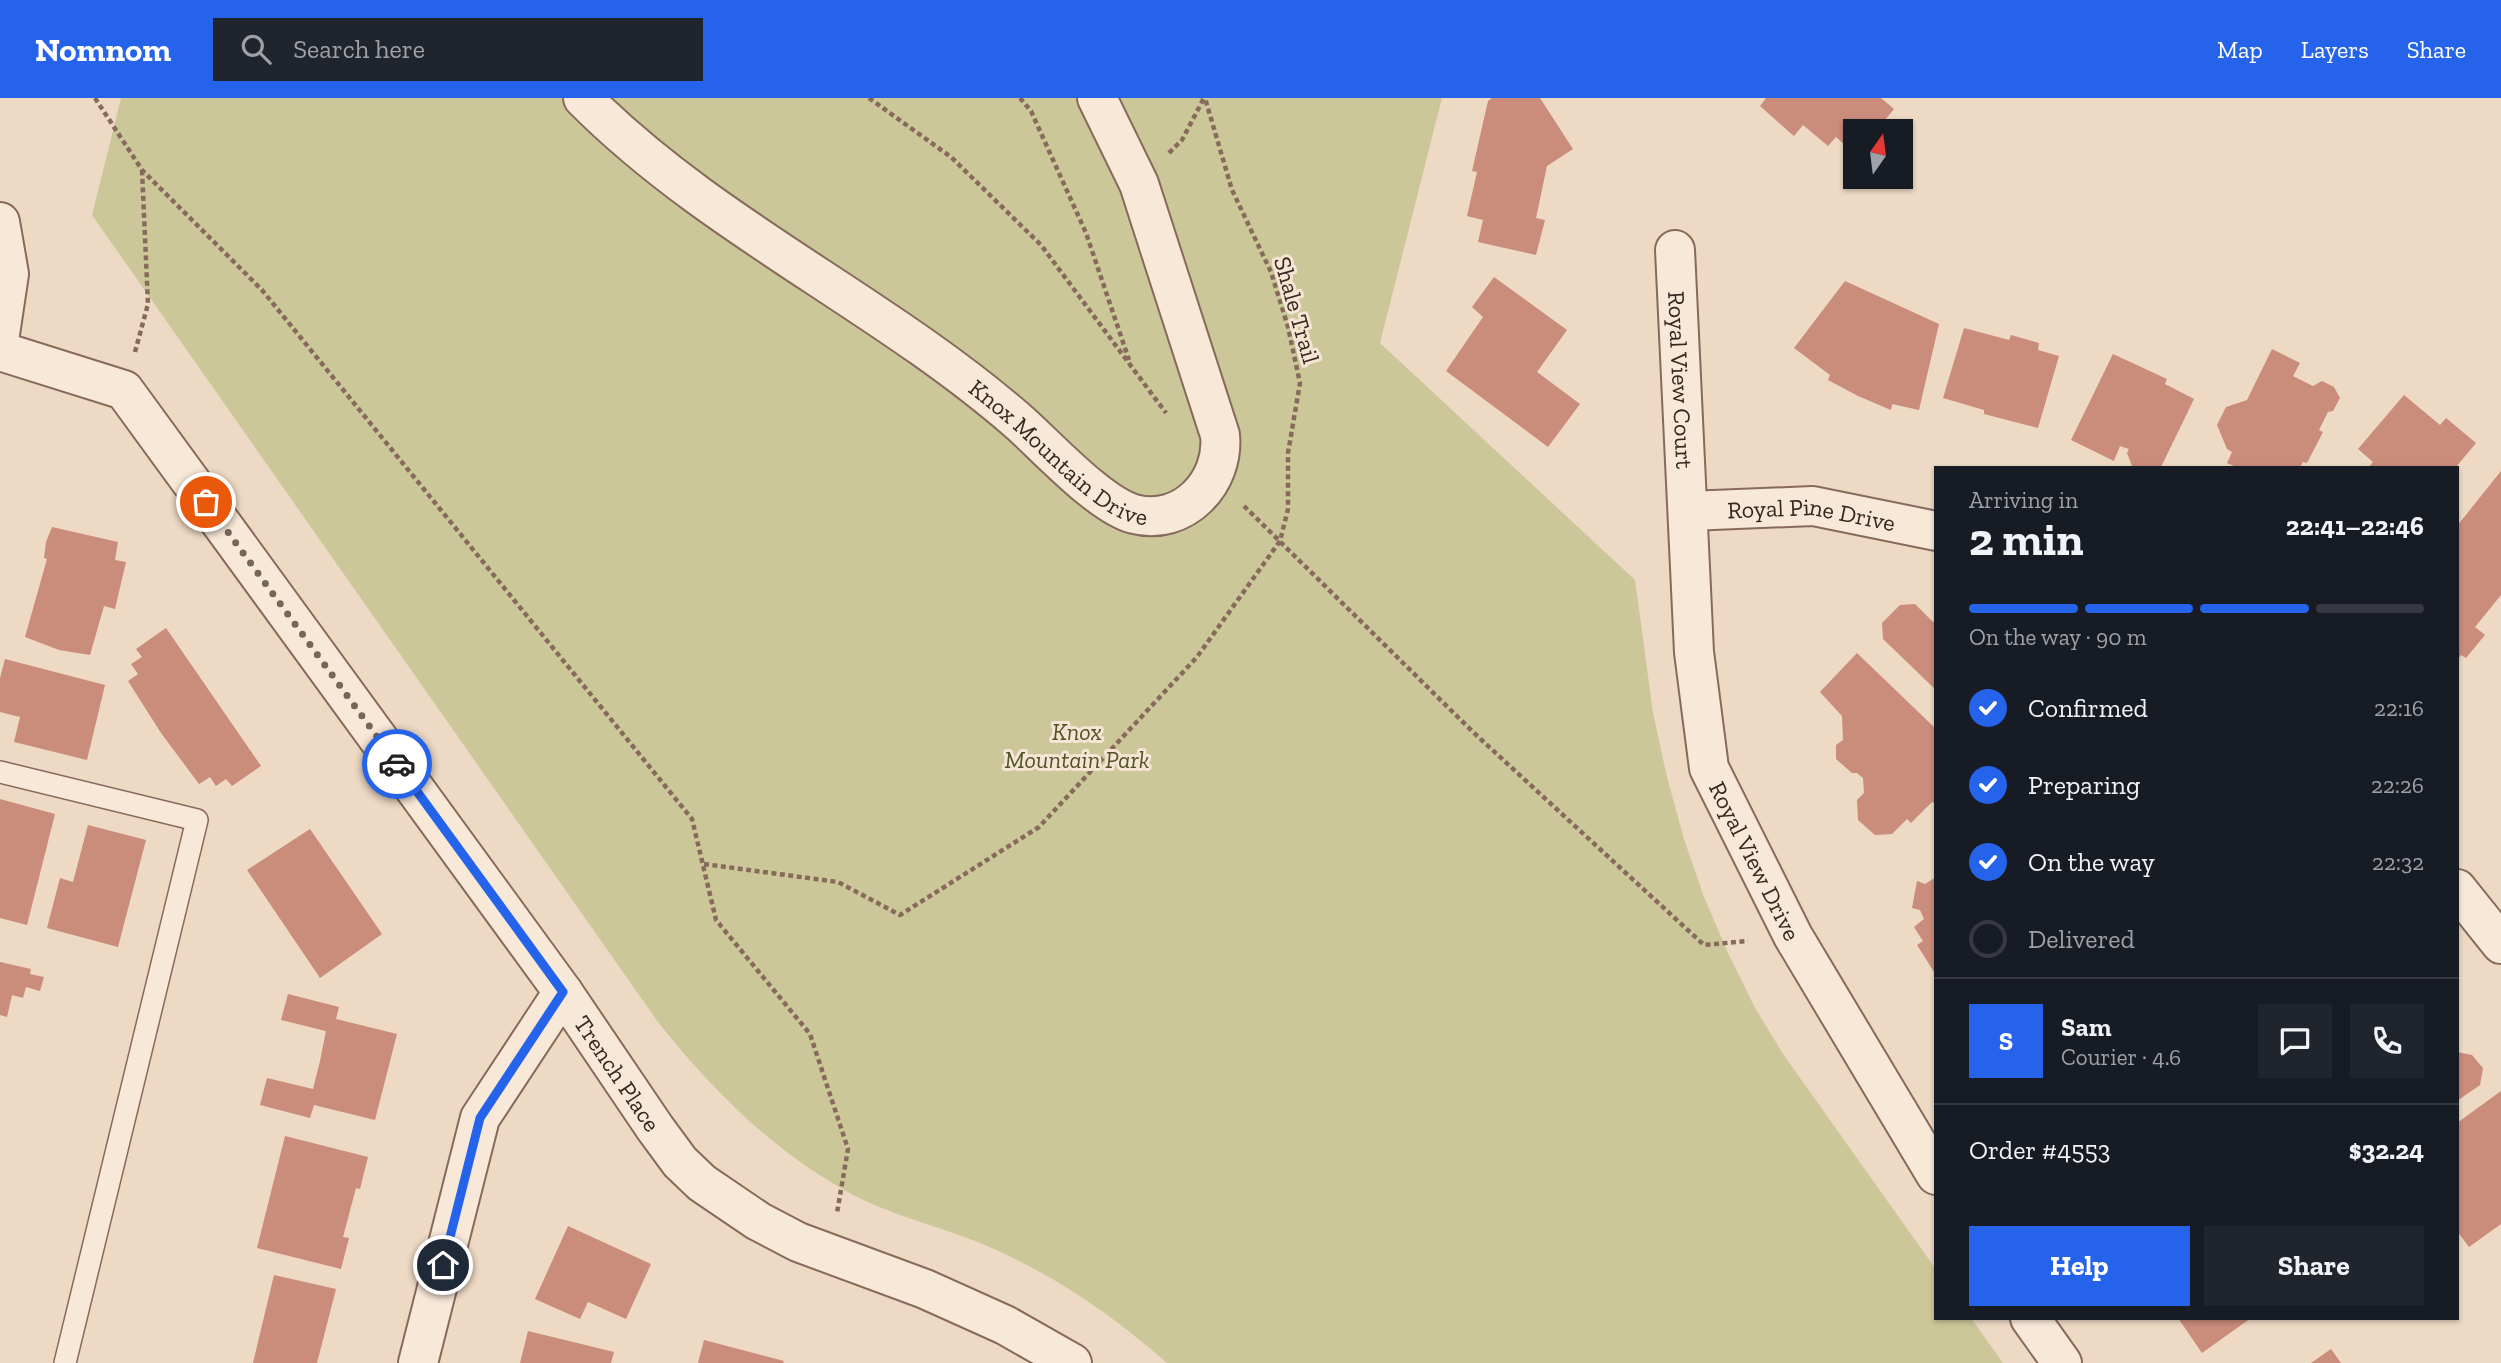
<!DOCTYPE html>
<html lang="en">
<head>
<meta charset="utf-8">
<style>
	body { margin:0; font-family:"Zilla Slab",serif; background:#20242c; color:#f1f3f6; height:100vh; display:flex; flex-direction:column; font-size:26px; white-space:nowrap }
	* { box-sizing:border-box; margin:0 }
	p { font-size:23px; color:#9ea1a6 }
	.icon { flex:none; width:38px; height:38px; fill:none; stroke:currentColor; stroke-width:2; stroke-linecap:round; stroke-linejoin:round }
	.map { position:relative; flex:1; overflow:hidden }
	.side { position:absolute; left:1934px; top:368px; width:525px; height:854px; display:flex; flex-direction:column; background:#171b24; border-radius:0px; box-shadow:0 2px 5px #0004 }
	.side>* { flex:none }
	.needle { width:46px; rotate:14deg }
	.controls { position:absolute; left:1843px; top:21px; display:grid; gap:14px }
	.controls a { display:grid; place-items:center; width:70px; height:70px; border-radius:0px; background:#171b24; box-shadow:0 2px 5px #0004; font-size:35px }
	.pin { position:absolute; display:grid; place-items:center; width:60px; height:60px; color:#fff; margin:-30px; border:4px solid #fff; border-radius:50%; box-shadow:0 2px 7px #0007 }
	.courier { position:absolute; display:grid; place-items:center; width:70px; height:70px; margin:-35px; border:5px solid #2563eb; border-radius:50%; background:#fff; color:#222; box-shadow:0 2px 9px #0007 }
	.headline em { font-style:normal; font-weight:700 }
	.headline div { display:flex; flex-direction:column-reverse }
	.headline { display:flex; align-items:center; justify-content:space-between; height:119px; padding:0 35px }
	h1 { font-size:46px; font-weight:700; line-height:52px }
	.bar { display:grid; grid-template-columns:repeat(4,1fr); gap:10px 7px; align-content:center; height:84px; padding:0 35px }
	.bar i { height:9px; border-radius:5px; background:#363941 }
	.bar .current { background:#2563eb }
	.bar p { grid-column:span 4 }
	.line { display:flex; align-items:center; gap:18px; padding:0 35px; border-top:2px solid #363941 }
	.line div { flex:1 }
	.round { display:grid; place-items:center; flex:none; width:74px; height:74px; border-radius:0px; background:#20242c }
	ol { padding:0 35px; list-style:none }
	li { display:flex; align-items:center; gap:21px; height:77px }
	li p { margin-inline-start:auto }
	li .icon { padding:7px; border-radius:50%; background:#2563eb; color:#fff; stroke-width:4 }
	li:last-child { color:#9ea1a6 }
	li i { width:38px; height:38px; border:4px solid #363941; border-radius:50% }
	.action { display:flex; gap:14px; margin-top:auto; padding:14px 35px }
	.action a { flex:1; height:80px; border-radius:0px; background:#2563eb; color:#fff; font-size:28px; font-weight:700; line-height:80px; text-align:center }
	.action a+a { background:#20242c; color:#f1f3f6 }
	header { display:flex; align-items:center; gap:42px; box-sizing:border-box; height:98px; padding:0 35px; background:#2563eb; color:#fff }
	header strong { font-size:33px }
	nav { display:flex; gap:38px; margin-inline-start:auto; font-size:24px }
	.search { width:490px; height:63px; background:#20242c; display:flex; align-items:center; gap:18px; box-sizing:border-box; padding:0 24px; border-radius:0px; color:#9ea1a6; font-size:26px }
	.map>svg:first-child { display:block }
	.green { fill:#cbc799 }
	.building { fill:#ca8c7b }
	.lines { fill:none; stroke-linecap:round; stroke-linejoin:round }
	.service-casing { stroke:#876a5b; stroke-width:24 }
	.minor-casing { stroke:#876a5b; stroke-width:42 }
	.path { stroke:#876a5b; stroke-width:4.5; stroke-dasharray:5 3.5; stroke-linecap:butt }
	.service { stroke:#f8e8d8; stroke-width:21 }
	.minor { stroke:#f8e8d8; stroke-width:38 }
	.done { stroke:#776559; stroke-width:7; stroke-dasharray:0 12.6 }
	.route { stroke:#2563eb; stroke-width:9 }
	.labels { text-anchor:middle; dominant-baseline:central; stroke-width:6; stroke-linejoin:round; paint-order:stroke }
	.street-label { font-size:24px; fill:#38261f; stroke:#f5e5d4 }
	.park-label { font-size:24px; font-style:italic; fill:#515426; stroke:#f5e5d4 }
</style>
</head>
<body>
<header>
<strong>Nomnom</strong>
<div class="search"><svg class="icon" aria-label="search" viewBox="0 0 24 24"><circle cx="10" cy="10" r="6"/><path d="M15 15l6 6"/></svg>Search here</div>
<nav><a>Map</a><a>Layers</a><a>Share</a></nav>
</header>
<div class="map">
<svg width="2501" height="1265" viewBox="0 0 2501 1265">
	<rect width="100%" height="100%" fill="#edd9c4"/>
	<!-- green -->
	<path class="green" d="M121 0H1442L1380 245 1635 482 1653 615 1667 679 1684 741 1704 799 1728 855 1754 908 1783 956 1935 1170 1936 1220H1971L2003 1265H1167C1109 1214 1047 1172 975 1143 932 1126 887 1116 846 1093 770 1050 712 992 658 924L92 117Z"/>
	<!-- building -->
	<g class="building">
		<polygon points="1492,0 1540,0 1573,51 1547,68 1536,120 1545,122 1536,157 1478,144 1483,122 1467,118 1477,74 1472,73 1488,3"/>
		<polygon points="1766,0 1881,0 1894,11 1876,33 1855,33 1855,56 1836,39 1828,48 1803,27 1794,38 1760,8"/>
		<polygon points="1494,179 1567,232 1537,274 1580,306 1548,349 1446,273 1483,219 1472,209"/>
		<polygon points="1845,183 1939,226 1919,312 1892,306 1891,312 1858,298 1828,282 1830,277 1794,250"/>
		<polygon points="1964,230 2009,242 2011,237 2039,245 2038,252 2059,258 2038,330 1984,316 1984,312 1943,300"/>
		<polygon points="2272,251 2300,265 2293,278 2313,288 2322,283 2334,289 2340,300 2333,313 2328,314 2319,332 2323,334 2307,365 2303,364 2300,369 2236,369 2227,365 2232,354 2227,351 2217,327 2226,309 2247,302"/>
		<polygon points="2113,256 2167,281 2165,286 2194,301 2161,369 2132,368 2127,355 2129,351 2120,348 2114,363 2071,342"/>
		<polygon points="2404,297 2440,327 2446,320 2476,345 2456,369 2369,369 2373,364 2358,351"/>
		<polygon points="2501,373 2501,497 2475,529 2485,537 2466,560 2461,557 2457,563 2457,428"/>
		<polygon points="52,429 118,444 115,462 126,464 115,511 104,508 90,557 59,552 25,539 47,461 44,460 46,444"/>
		<polygon points="1915,506 1933,524 1936,522 1936,592 1883,541 1882,525 1900,507"/>
		<polygon points="166,530 261,668 232,688 226,681 216,688 210,679 199,686 161,635 128,583 138,576 131,566 142,559 136,551"/>
		<polygon points="1857,555 1936,631 1936,706 1932,704 1911,725 1907,721 1892,736 1875,737 1858,722 1857,702 1864,695 1863,680 1857,675 1852,675 1836,661 1836,647 1843,642 1842,618 1820,594"/>
		<polygon points="5,561 105,587 87,662 14,644 20,619 0,614 0,580"/>
		<polygon points="0,701 55,716 27,827 0,820"/>
		<polygon points="88,727 146,742 118,849 47,830 60,780 73,784"/>
		<polygon points="310,731 382,836 320,880 247,772"/>
		<polygon points="1936,779 1936,877 1917,847 1923,843 1914,829 1924,821 1920,812 1912,810 1917,783 1925,786"/>
		<polygon points="0,864 31,871 30,876 44,879 40,893 26,889 23,900 12,897 7,919 0,917"/>
		<polygon points="288,896 339,909 336,921 397,936 375,1022 314,1007 310,1020 260,1007 267,980 313,991 320,963 326,933 281,922"/>
		<polygon points="2457,954 2472,957 2483,970 2480,987 2457,1003"/>
		<polygon points="2501,993 2501,1126 2469,1149 2457,1133 2457,1025"/>
		<polygon points="285,1038 368,1059 360,1091 356,1090 343,1139 349,1140 341,1171 257,1150"/>
		<polygon points="568,1128 651,1166 626,1221 588,1204 580,1221 535,1201"/>
		<polygon points="274,1177 336,1191 317,1265 253,1265"/>
		<polygon points="2178,1220 2251,1220 2202,1255"/>
		<polygon points="528,1233 614,1254 611,1265 520,1265"/>
		<polygon points="704,1242 784,1263 783,1265 698,1265"/>
		<polygon points="2331,1251 2341,1265 2311,1265"/>
	</g>
	<g class="lines">
		<defs>
			<polyline id="service" points="0,674 197,722 65,1265"/>
			<g id="minor">
				<path id="s1" d="M583 0C712 130 883 205 1020 325 1048 350 1100 407 1134 416 1183 429 1225 384 1220 337L1139 86 1097 0"/>
				<polyline points="0,124 9,176 0,236"/>
				<path id="s2" d="M1675 152 1694 554 1709 670 1793 838 1936 1077"/>
				<path id="s3" d="M0 253 124 292 563 894 655 1030 680 1064 702 1085 758 1123 798 1144 925 1191 1005 1227 1072 1265"/>
				<path id="s4" d="M1688 413 1813 408 1936 433"/>
				<polyline points="2457,791 2501,846"/>
				<polyline points="2030,1220 2062,1265"/>
				<polyline points="418,1265 480,1020 563,894"/>
			</g>
		</defs>
		<!-- service casing -->
		<use href="#service" class="service-casing"/>
		<!-- minor casing -->
		<use href="#minor" class="minor-casing"/>
		<!-- path -->
		<g class="path">
			<polyline points="95,0 142,72 262,192 692,721 716,822 810,936 848,1051 837,1115"/>
			<polyline points="869,0 951,59 1041,147 1166,315"/>
			<polyline points="1020,0 1031,13 1086,135 1129,262"/>
			<polyline points="1169,55 1182,42 1204,0"/>
			<polyline points="135,254 148,206 142,72"/>
			<polyline points="1244,408 1473,634 1704,847 1748,843"/>
			<polyline points="704,766 838,784 900,817 1039,729 1197,559 1280,443 1288,411 1288,355 1300,285 1288,229 1271,174 1232,92 1205,0"/>
		</g>
		<!-- service -->
		<use href="#service" class="service"/>
		<!-- minor -->
		<use href="#minor" class="minor"/>
	</g>
	<g class="lines">
		<!-- done -->
		<polyline class="done" points="206,404 397,666"/>
		<!-- route -->
		<polyline class="route" points="397,666 563,894 480,1020 443,1167"/>
	</g>
	<g class="labels">
		<!-- street labels -->
		<g class="street-label">
			<text transform="translate(1297 212) rotate(74)">Shale Trail</text>
			<text stroke="none"><textPath href="#s2" startOffset="130">Royal View Court</textPath></text>
			<text stroke="none"><textPath href="#s1" startOffset="595">Knox Mountain Drive</textPath></text>
			<text stroke="none"><textPath href="#s4" startOffset="124">Royal Pine Drive</textPath></text>
			<text stroke="none"><textPath href="#s2" startOffset="623">Royal View Drive</textPath></text>
			<text stroke="none"><textPath href="#s3" startOffset="973">Trench Place</textPath></text>
		</g>
		<!-- park labels -->
		<g class="park-label">
			<text x="1077" y="633">Knox<tspan x="1077" dy="28">Mountain Park</tspan></text>
		</g>
	</g>
</svg>
<div class="controls">
<a><svg class="needle" viewBox="-14 -14 28 28"><path d="M0-13l5 13h-10z" fill="#e53935"/><path d="M0 13l5-13h-10z" fill="#9ea1a6"/></svg></a>
</div>
<div class="pin" style="left:206px;top:404px;background:#ea580c"><svg class="icon" aria-label="bag" viewBox="0 0 24 24"><path d="M5 8h14l-1 12H6zM9 8a3 3 0 0 1 6 0"/></svg></div>
<div class="pin" style="left:443px;top:1167px;background:#1f2937"><svg class="icon" aria-label="home" viewBox="0 0 24 24"><path d="M3 11l9-7 9 7M6 9v11h12V9"/></svg></div>
<div class="courier" style="left:397px;top:666px"><svg class="icon" aria-label="car" viewBox="0 0 24 24"><path d="M5 17H2v-5l4-1 3-4h7l3 4 3 1v5h-3M9 17h6M6 11h13"/><circle cx="7" cy="17" r="2"/><circle cx="17" cy="17" r="2"/></svg></div>
<section class="side">
<div class="headline"><div><h1>2 min</h1><p>Arriving in</p></div><em>22:41–22:46</em></div>
<div class="bar"><i class="current"></i><i class="current"></i><i class="current"></i><i></i><p>On the way · 90 m</p></div>
<ol>
<li><svg class="icon" aria-label="check" viewBox="0 0 24 24"><path d="M5 12l5 5 9-10"/></svg>Confirmed<p>22:16</p></li>
<li><svg class="icon" aria-label="check" viewBox="0 0 24 24"><path d="M5 12l5 5 9-10"/></svg>Preparing<p>22:26</p></li>
<li><svg class="icon" aria-label="check" viewBox="0 0 24 24"><path d="M5 12l5 5 9-10"/></svg>On the way<p>22:32</p></li>
<li><i></i>Delivered</li>
</ol>
<div class="line" style="height:126px"><b class="round" style="background:#2563eb;color:#fff">S</b><div><b>Sam</b><p>Courier · 4.6</p></div><a class="round"><svg class="icon" aria-label="chat" viewBox="0 0 24 24"><path d="M4 5h16v11H9l-5 4z"/></svg></a><a class="round"><svg class="icon" aria-label="phone" viewBox="0 0 24 24"><path d="M5 4h4l2 5-3 2q2 4 5 5l2-3 5 2v4C11 20 4 13 5 4z"/></svg></a></div>
<div class="line" style="height:91px"><div>Order #4553</div><b>$32.24</b></div>
<div class="action"><a>Help</a><a>Share</a></div>
</section>
</div>
</body>
</html>
